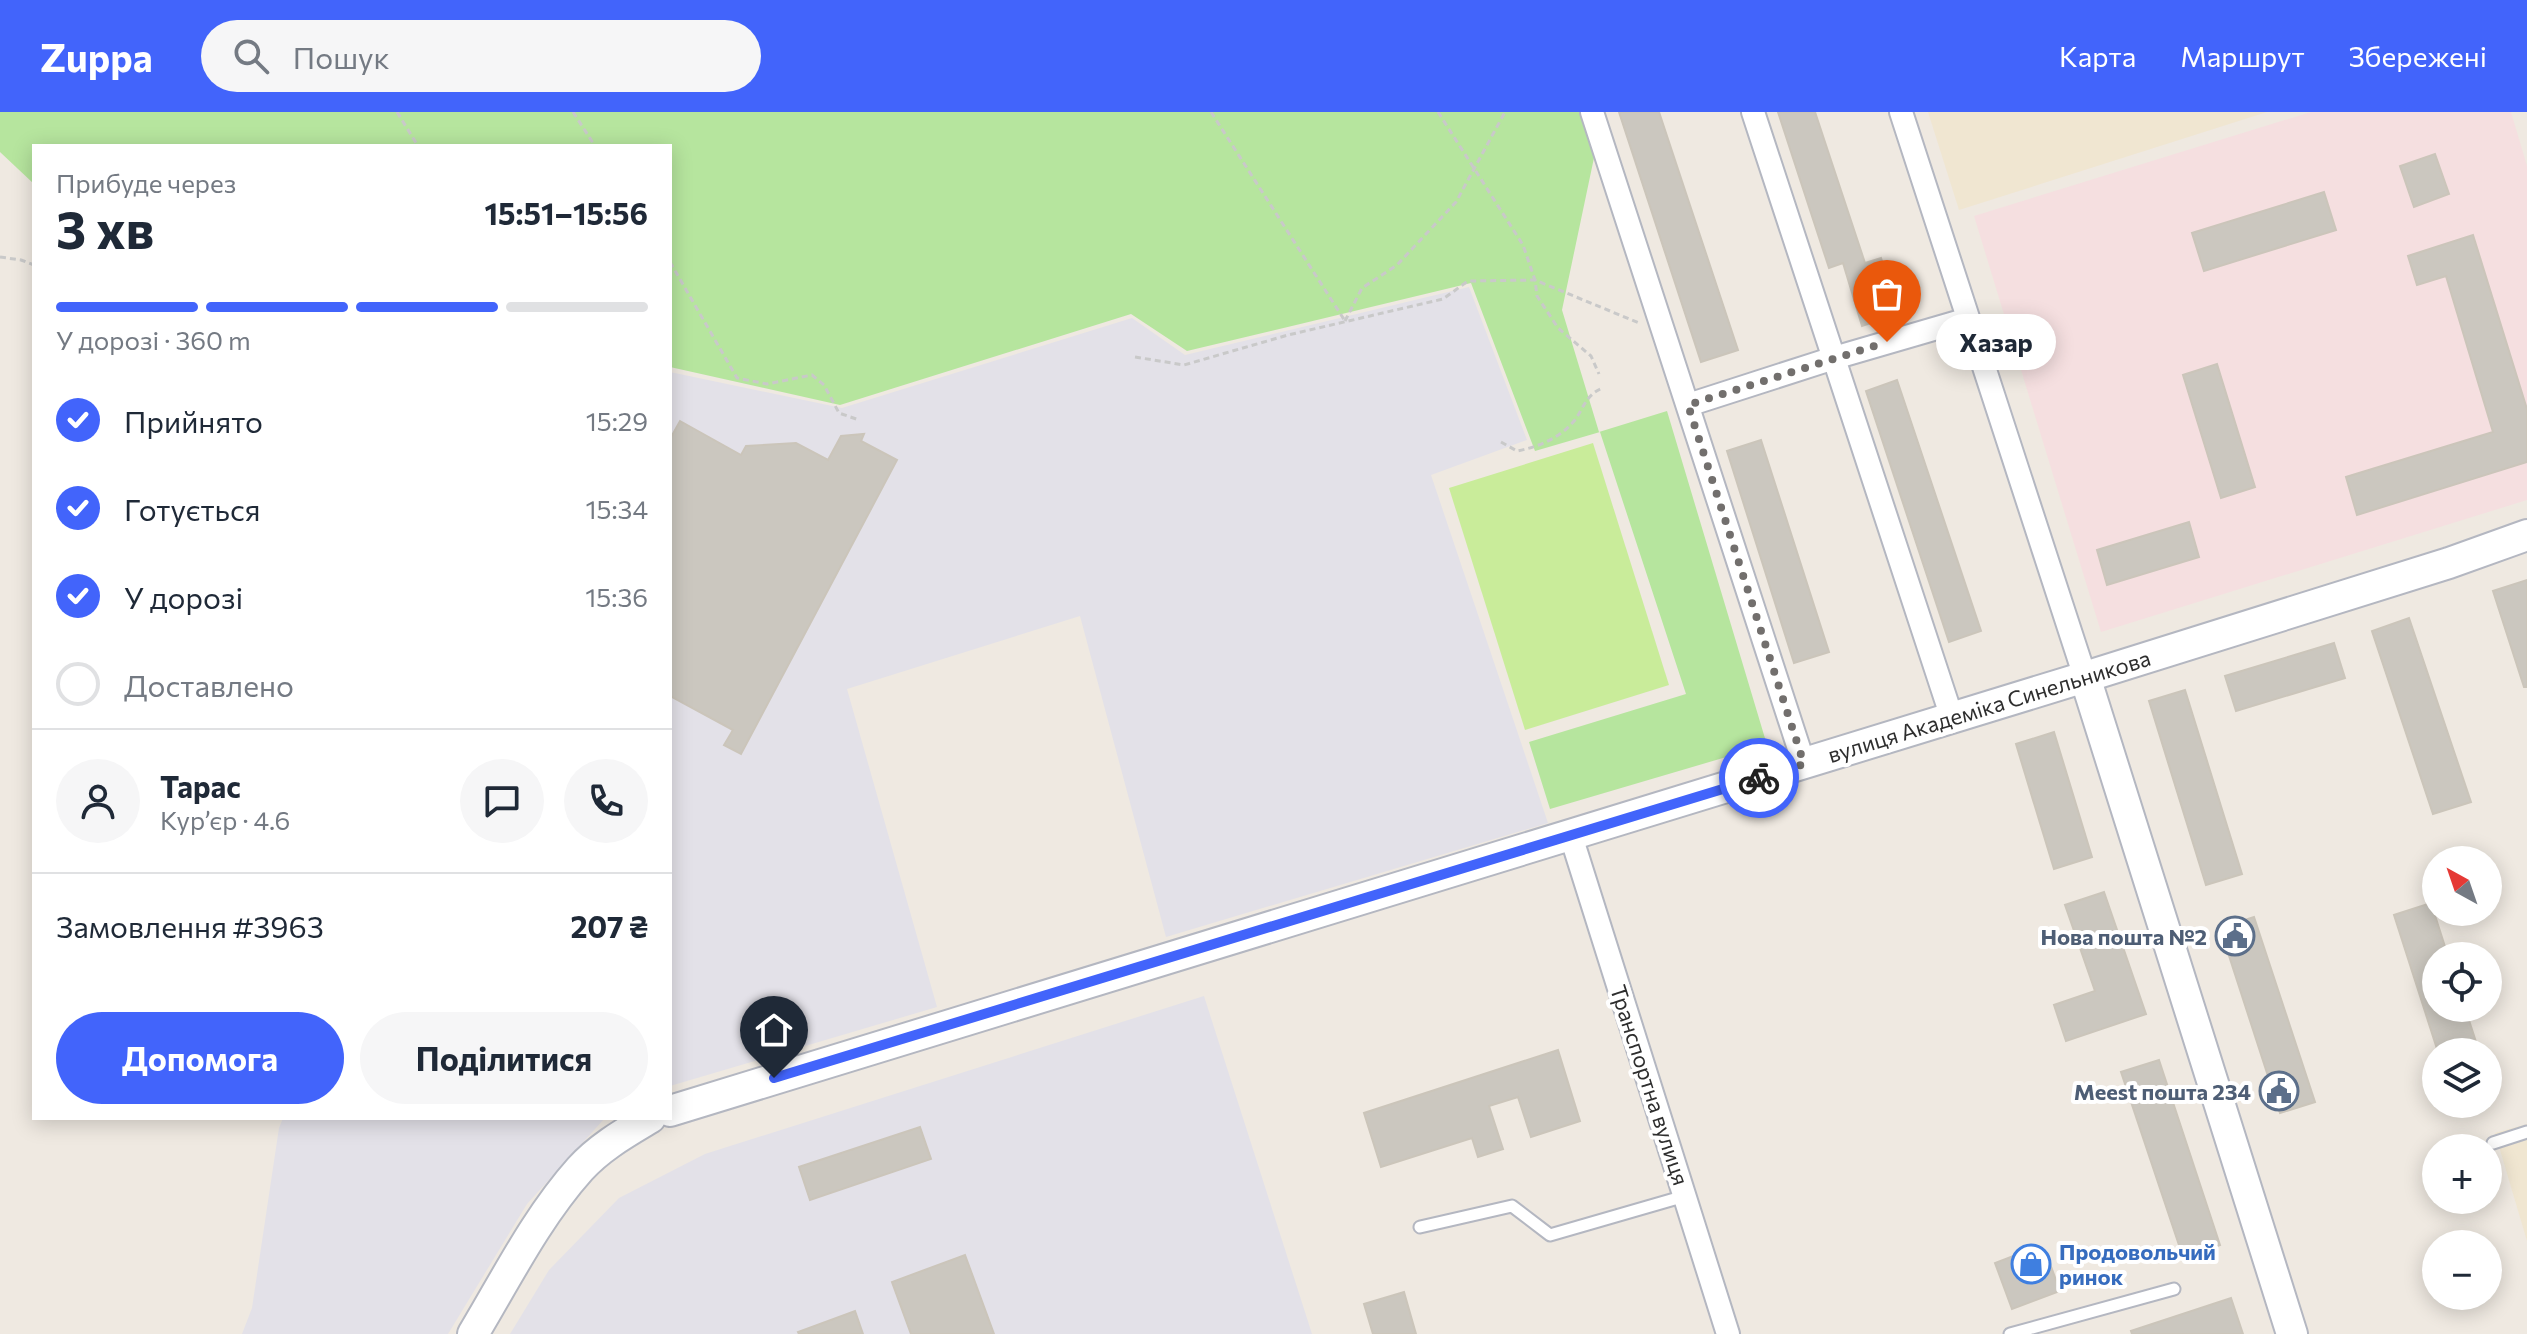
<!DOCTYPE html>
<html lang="uk">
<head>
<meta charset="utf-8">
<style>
	body { margin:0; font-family:Commissioner,sans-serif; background:#f6f6f7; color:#1f2937; height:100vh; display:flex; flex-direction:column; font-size:30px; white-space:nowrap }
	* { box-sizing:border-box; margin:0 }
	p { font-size:26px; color:#747a83 }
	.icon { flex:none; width:44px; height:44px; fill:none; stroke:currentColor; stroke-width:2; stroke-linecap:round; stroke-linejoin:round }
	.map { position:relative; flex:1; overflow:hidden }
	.sheet { position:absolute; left:32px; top:32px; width:640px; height:976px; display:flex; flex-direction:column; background:#fff; border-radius:0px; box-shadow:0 4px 20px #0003 }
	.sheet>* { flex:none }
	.needle { width:52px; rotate:320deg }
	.buttons { position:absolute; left:2422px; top:734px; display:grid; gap:16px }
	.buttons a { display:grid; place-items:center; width:80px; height:80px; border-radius:50%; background:#fff; box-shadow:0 4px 20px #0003; font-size:40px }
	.pin { position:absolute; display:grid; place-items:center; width:68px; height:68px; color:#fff; margin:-82px -34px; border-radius:50% 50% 50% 0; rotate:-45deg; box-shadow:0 0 8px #0007 }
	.pin .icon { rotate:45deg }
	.courier { position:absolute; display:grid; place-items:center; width:80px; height:80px; margin:-40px; border:6px solid #4264fb; border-radius:50%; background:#fff; color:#222; box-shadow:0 2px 10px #0007 }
	.bubble { position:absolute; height:56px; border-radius:28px; background:#fff; box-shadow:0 4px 20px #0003; font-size:26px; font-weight:700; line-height:56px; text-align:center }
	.overview em { font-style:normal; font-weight:700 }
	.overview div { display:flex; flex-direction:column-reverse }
	.overview { display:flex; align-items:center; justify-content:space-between; height:136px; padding:0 24px }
	h1 { font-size:52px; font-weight:700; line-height:60px }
	.bar { display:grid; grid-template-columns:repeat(4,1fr); gap:12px 8px; align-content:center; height:96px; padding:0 24px }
	.bar i { height:10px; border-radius:6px; background:#e0e1e3 }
	.bar .current { background:#4264fb }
	.bar p { grid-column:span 4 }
	.line { display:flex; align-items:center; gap:20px; padding:0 24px; border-top:2px solid #e0e1e3 }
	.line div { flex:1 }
	.round { display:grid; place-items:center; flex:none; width:84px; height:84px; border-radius:42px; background:#f6f6f7 }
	ol { padding:0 24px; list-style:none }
	li { display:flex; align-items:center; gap:24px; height:88px }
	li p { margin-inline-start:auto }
	li .icon { padding:8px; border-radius:50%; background:#4264fb; color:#fff; stroke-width:4 }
	li:last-child { color:#747a83 }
	li i { width:44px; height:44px; border:4px solid #e0e1e3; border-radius:50% }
	.primary-button { display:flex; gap:16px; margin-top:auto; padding:16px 24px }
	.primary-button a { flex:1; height:92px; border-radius:48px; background:#4264fb; color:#fff; font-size:32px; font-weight:700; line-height:92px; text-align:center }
	.primary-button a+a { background:#f6f6f7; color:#1f2937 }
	header { display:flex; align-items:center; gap:48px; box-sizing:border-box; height:112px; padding:0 40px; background:#4264fb; color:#fff }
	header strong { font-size:38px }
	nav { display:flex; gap:44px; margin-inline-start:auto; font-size:28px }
	.search { width:560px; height:72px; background:#f6f6f7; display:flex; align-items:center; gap:20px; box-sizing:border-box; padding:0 28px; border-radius:44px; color:#747a83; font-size:30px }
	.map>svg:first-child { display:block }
	.industrial { fill:#e3e1e8 }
	.education { fill:#f0e6d1 }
	.medical { fill:#f5dfe0 }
	.green { fill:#b6e59e }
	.pitch { fill:#c9ec9a }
	.building { fill:#cbc7bf; stroke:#cbc5ba; stroke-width:2 }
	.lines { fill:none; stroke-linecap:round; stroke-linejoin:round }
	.lane-casing { stroke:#b4b7c1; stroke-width:15 }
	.street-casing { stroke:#b4b7c1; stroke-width:26 }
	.secondary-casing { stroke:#b4b7c1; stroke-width:34 }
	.path { stroke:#c9c9c9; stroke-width:3; stroke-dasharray:6 4; stroke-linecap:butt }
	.lane { stroke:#fff; stroke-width:11 }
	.street { stroke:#fff; stroke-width:22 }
	.secondary { stroke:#fff; stroke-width:30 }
	.done { stroke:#726f6d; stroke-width:8; stroke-dasharray:0 14.4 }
	.route { stroke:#4264fb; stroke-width:10 }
	.labels { text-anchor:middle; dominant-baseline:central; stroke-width:8; stroke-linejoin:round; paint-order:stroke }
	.street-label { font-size:22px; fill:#2e2e2e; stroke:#fff }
	.service-label { font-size:22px; font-weight:bold; fill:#4e5e75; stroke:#fff; text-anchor:end }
	.shop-label { font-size:22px; font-weight:bold; fill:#366cbe; stroke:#fff; text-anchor:start }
</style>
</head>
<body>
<header>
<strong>Zuppa</strong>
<div class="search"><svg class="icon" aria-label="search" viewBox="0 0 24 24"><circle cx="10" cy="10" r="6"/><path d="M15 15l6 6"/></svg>Пошук</div>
<nav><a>Карта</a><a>Маршрут</a><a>Збережені</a></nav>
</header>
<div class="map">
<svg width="2527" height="1222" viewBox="0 0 2527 1222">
	<rect width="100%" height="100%" fill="#efe9e1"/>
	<!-- industrial -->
	<g class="industrial">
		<polygon points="1469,175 1527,328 1431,363 1548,711 1166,825 1080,504 847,577 937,895 670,974 670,260 842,296 1132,206 1185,243"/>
		<polygon points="1204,884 1312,1222 510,1222 549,1158 619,1086 705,1042"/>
		<polygon points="283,1006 605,1006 527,1092 448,1222 242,1222 252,1196 279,1016"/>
	</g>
	<!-- education -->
	<g class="education">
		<polygon points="1928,0 2267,0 1959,98"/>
		<polygon points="2527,1012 2527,1129 2495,1021"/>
	</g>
	<!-- medical -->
	<polygon class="medical" points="2311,0 2511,0 2527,54 2527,388 2101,520 1974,104"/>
	<!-- green -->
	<polygon class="green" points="0,0 1582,0 1595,41 1562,198 1599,320 1667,299 1767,633 1550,697 1529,630 1686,582 1600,320 1535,339 1471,171 1187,239 1131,202 840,293 670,255 670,34 34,34 34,72 0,40"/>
	<!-- pitch -->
	<polygon class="pitch" points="1593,331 1669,573 1525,618 1449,376"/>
	<!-- building -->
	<g class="building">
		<polygon points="1619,0 1659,0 1738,238 1701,250"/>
		<polygon points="1778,0 1815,0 1865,151 1881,146 1898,202 1862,214 1843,151 1829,156"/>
		<polygon points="2435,42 2449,82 2414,95 2400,54"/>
		<polygon points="2324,80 2336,118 2204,159 2192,121"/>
		<polygon points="2473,123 2527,297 2527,350 2357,403 2346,365 2493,320 2446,164 2417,173 2408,144"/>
		<polygon points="2217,252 2255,375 2221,386 2183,263"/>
		<polygon points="1897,268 1981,519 1949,530 1866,279"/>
		<polygon points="680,309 741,343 746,334 796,331 828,348 841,324 864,322 861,329 897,348 741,642 724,633 733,618 670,584 670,327"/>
		<polygon points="1761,328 1829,540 1794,551 1727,339"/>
		<polygon points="2189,410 2199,445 2107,473 2097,438"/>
		<polygon points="2527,468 2527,575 2524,575 2493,479"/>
		<polygon points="2409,506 2471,690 2433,702 2372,519"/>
		<polygon points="2334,531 2345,566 2236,599 2225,564"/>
		<polygon points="2185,578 2242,762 2206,773 2149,589"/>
		<polygon points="2054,620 2092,745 2054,757 2016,632"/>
		<polygon points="2104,780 2146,902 2066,929 2054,893 2095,879 2065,793"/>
		<polygon points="2431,791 2448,844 2436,844 2436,896 2465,896 2478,936 2466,940 2438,940 2394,803"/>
		<polygon points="2254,805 2315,990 2280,1001 2220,816"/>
		<polygon points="1558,938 1580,1009 1531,1025 1518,985 1489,994 1503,1037 1478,1045 1472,1026 1381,1055 1364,1001"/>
		<polygon points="2159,948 2220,1133 2183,1145 2121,960"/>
		<polygon points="920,1015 931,1047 810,1088 799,1055"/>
		<polygon points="2021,1141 2024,1149 2046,1141 2060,1179 2012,1197 1995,1151"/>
		<polygon points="965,1143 994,1222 911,1222 892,1170"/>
		<polygon points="1404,1180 1416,1222 1373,1222 1364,1192"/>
		<polygon points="2231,1186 2243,1222 2132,1222 2131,1219"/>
		<polygon points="855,1199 863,1222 799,1222 798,1220"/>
	</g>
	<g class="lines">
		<defs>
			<g id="lane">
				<polyline points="2493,1031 2527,1020"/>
				<polyline points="1420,1115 1512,1094 1550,1123 1685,1084"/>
				<polyline points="2010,1222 2174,1177"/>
			</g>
			<g id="street">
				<polyline points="1592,0 1804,652"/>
				<polyline points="1753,0 1952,606"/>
				<polyline points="1901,0 2085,565"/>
				<polyline points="1688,293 1834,246 1968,207"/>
				<polyline points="1571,724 1728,1222"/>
			</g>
			<g id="secondary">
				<polyline points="2085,565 2292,1222"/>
				<polyline points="670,999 2085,565 2449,451 2527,423"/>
				<path d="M473 1222C506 1167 537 1105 580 1057 600 1035 625 1021 650 1006"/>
			</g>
		</defs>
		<!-- lane casing -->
		<use href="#lane" class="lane-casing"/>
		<!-- street casing -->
		<use href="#street" class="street-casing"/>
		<!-- secondary casing -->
		<use href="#secondary" class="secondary-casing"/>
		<!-- path -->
		<g class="path">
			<polyline points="397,0 418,34"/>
			<polyline points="573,0 595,34"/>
			<polyline points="1211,0 1345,209"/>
			<polyline points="1438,0 1523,133 1535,168 1639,211"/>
			<polyline points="0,145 21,148 34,153"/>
			<polyline points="670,150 737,266 767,272 812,263 824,273 839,301 859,308"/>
			<polyline points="1345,209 1362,176 1397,153 1456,90 1505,0"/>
			<polyline points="1135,245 1184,253 1288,223 1443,187 1468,169 1535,168 1537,184 1558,216 1591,244 1599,262"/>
			<path d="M1501 330 1517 339C1538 335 1560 326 1574 309 1584 296 1586 282 1603 276"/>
		</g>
		<!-- lane -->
		<use href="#lane" class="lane"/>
		<!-- street -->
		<use href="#street" class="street"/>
		<!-- secondary -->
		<use href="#secondary" class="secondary"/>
	</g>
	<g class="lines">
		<!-- done -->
		<polyline class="done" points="1759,666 1804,652 1688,293 1887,230"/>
		<!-- route -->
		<polyline class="route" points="774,966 1759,666"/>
	</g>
	<!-- icons -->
	<defs>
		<symbol id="civic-ring" viewBox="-11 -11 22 22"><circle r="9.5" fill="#fff" stroke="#5c6f8a" stroke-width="1.5"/><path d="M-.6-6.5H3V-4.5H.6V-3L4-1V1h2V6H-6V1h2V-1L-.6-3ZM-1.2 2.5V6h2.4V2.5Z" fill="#5c6f8a"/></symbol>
		<symbol id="shop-ring" viewBox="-11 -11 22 22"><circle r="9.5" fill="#fff" stroke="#3f7fe0" stroke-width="1.5"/><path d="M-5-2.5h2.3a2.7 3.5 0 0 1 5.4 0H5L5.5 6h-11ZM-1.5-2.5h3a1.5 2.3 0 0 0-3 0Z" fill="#3f7fe0"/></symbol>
	</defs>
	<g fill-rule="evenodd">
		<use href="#civic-ring" x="2213" y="802" width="44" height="44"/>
		<use href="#civic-ring" x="2257" y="957" width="44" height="44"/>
		<use href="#shop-ring" x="2009" y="1130" width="44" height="44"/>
	</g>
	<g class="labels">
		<!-- street labels -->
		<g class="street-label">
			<text transform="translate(1989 594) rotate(-17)">вулиця Академіка Синельникова</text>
			<text transform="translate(1650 973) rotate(72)">Транспортна вулиця</text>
		</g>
		<!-- service labels -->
		<g class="service-label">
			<text x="2207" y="824">Нова пошта №2</text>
			<text x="2251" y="979">Meest пошта 234</text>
		</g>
		<!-- shop labels -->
		<g class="shop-label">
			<text x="2059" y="1139">Продовольчий<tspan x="2059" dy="25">ринок</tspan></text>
		</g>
	</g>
</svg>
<div class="buttons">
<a><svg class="needle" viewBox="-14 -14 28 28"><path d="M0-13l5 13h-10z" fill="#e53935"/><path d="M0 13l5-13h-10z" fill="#747a83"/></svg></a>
<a><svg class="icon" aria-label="locate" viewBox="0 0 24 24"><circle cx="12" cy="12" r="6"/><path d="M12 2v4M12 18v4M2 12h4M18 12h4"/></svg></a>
<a><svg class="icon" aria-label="layers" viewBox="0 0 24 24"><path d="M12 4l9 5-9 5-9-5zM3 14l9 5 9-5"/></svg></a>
<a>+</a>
<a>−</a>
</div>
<div class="pin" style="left:1887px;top:230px;background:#ea580c"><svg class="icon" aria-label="bag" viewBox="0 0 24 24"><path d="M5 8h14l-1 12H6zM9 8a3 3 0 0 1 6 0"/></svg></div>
<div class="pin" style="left:774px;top:966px;background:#1f2937"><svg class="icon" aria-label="home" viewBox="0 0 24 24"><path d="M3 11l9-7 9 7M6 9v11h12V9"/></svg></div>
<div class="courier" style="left:1759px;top:666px"><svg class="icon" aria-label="bike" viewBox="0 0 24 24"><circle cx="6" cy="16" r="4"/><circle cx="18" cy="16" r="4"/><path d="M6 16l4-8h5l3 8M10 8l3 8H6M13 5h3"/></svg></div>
<div class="bubble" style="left:1936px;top:202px;width:120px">Хазар</div>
<section class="sheet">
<div class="overview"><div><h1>3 хв</h1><p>Прибуде через</p></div><em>15:51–15:56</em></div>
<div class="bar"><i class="current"></i><i class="current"></i><i class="current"></i><i></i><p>У дорозі · 360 m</p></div>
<ol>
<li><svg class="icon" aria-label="check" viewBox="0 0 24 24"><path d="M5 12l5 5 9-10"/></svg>Прийнято<p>15:29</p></li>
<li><svg class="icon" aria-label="check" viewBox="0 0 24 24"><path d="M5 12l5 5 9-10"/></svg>Готується<p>15:34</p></li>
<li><svg class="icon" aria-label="check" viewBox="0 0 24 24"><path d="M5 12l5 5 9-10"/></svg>У дорозі<p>15:36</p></li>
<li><i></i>Доставлено</li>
</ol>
<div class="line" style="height:144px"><a class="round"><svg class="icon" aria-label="person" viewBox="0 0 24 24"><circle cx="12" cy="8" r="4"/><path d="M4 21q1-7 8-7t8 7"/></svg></a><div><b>Тарас</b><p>Кур’єр · 4.6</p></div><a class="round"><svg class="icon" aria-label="chat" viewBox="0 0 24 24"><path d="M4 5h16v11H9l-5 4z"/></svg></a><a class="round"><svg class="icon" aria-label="phone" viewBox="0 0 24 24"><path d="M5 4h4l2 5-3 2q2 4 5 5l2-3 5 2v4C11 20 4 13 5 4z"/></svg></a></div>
<div class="line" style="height:104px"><div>Замовлення #3963</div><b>207 ₴</b></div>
<div class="primary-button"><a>Допомога</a><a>Поділитися</a></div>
</section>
</div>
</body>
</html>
